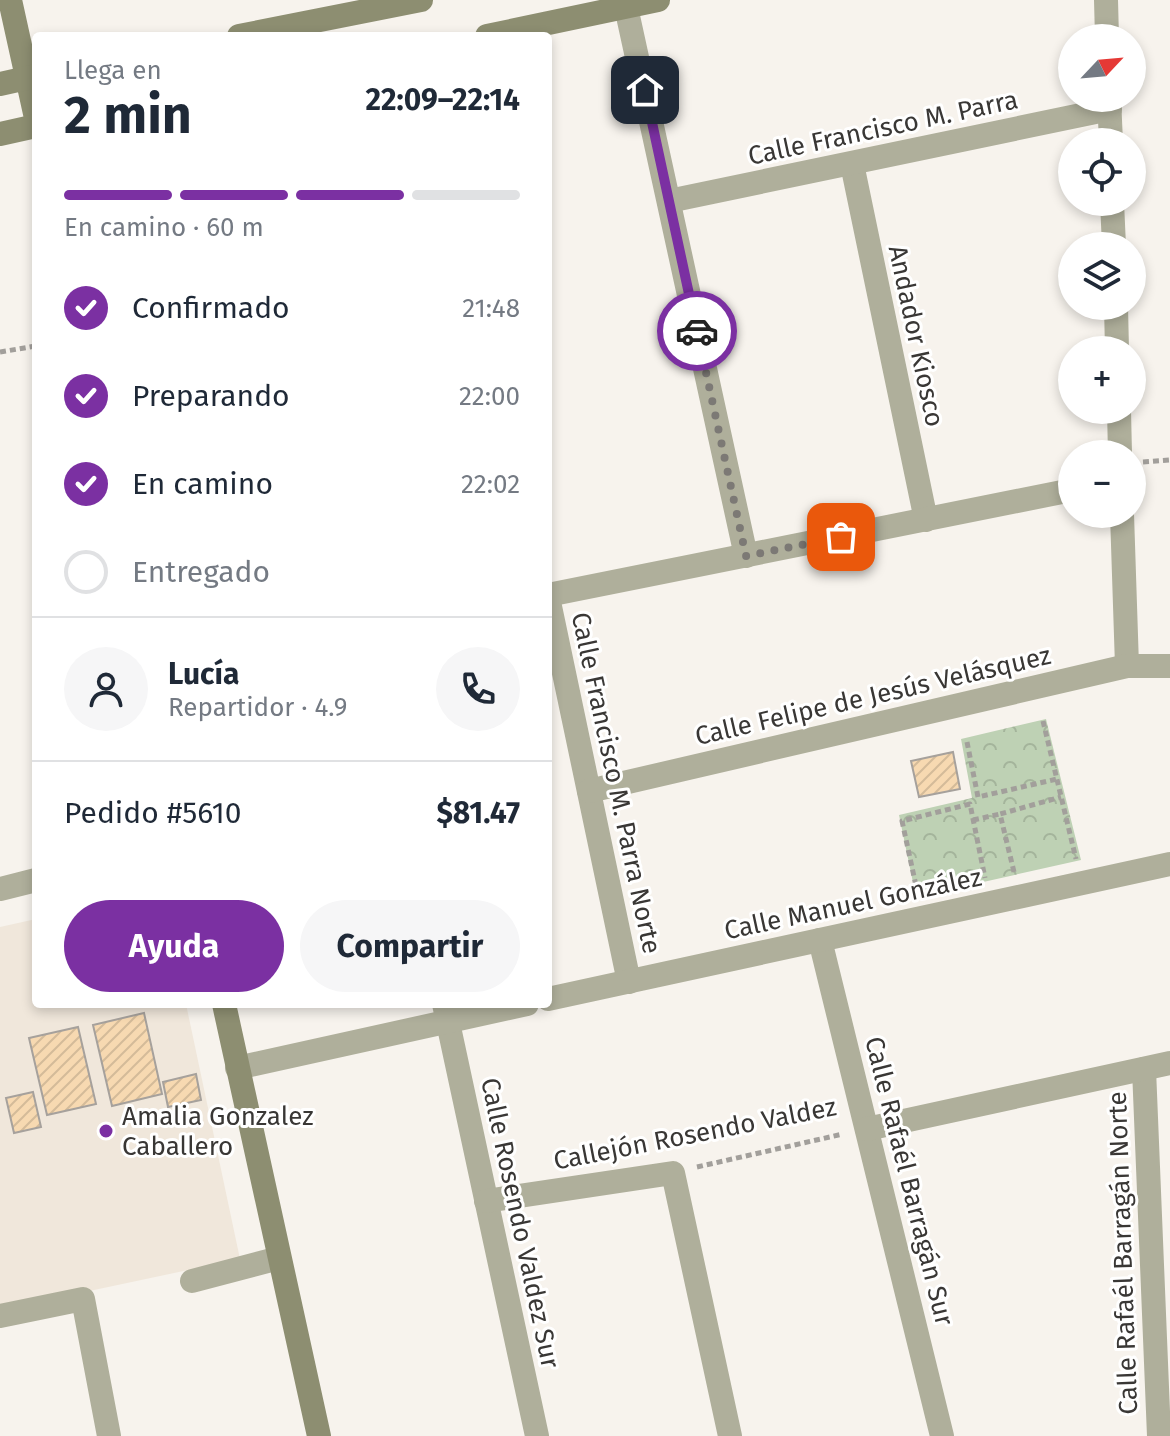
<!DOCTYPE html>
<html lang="es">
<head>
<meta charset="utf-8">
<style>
	body { margin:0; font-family:"Fira Sans",sans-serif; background:#f6f6f7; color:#1f2937; height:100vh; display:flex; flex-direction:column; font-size:30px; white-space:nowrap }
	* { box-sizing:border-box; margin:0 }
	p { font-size:26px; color:#747a83 }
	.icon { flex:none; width:44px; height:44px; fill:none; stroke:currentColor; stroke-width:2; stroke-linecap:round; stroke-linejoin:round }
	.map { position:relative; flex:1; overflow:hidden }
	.drawer { position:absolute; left:32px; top:32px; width:520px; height:976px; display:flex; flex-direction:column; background:#fff; border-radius:8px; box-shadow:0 4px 12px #0003 }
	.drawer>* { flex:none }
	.needle { width:52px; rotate:64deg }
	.controls { position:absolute; left:1058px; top:24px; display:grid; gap:16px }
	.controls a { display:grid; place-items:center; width:88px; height:88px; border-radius:50%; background:#fff; box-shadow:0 4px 12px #0003; font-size:40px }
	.pin { position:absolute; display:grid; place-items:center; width:68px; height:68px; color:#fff; margin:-34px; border-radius:16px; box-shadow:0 4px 12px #0006 }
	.courier { position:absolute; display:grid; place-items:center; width:80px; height:80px; margin:-40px; border:6px solid #7b30a2; border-radius:50%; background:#fff; color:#222; box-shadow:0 2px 10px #0007 }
	.headline em { font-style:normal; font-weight:700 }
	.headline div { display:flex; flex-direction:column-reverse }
	.headline { display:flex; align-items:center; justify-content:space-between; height:136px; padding:0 32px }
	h1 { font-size:52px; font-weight:700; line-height:60px }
	.bar { display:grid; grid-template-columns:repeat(4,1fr); gap:12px 8px; align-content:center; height:96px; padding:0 32px }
	.bar i { height:10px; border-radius:6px; background:#e0e1e3 }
	.bar .selected { background:#7b30a2 }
	.bar p { grid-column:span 4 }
	.line { display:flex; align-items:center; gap:20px; padding:0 32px; border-top:2px solid #e0e1e3 }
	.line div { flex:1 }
	.round { display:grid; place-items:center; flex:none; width:84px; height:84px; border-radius:42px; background:#f6f6f7 }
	ol { padding:0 32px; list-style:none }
	li { display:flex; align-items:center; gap:24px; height:88px }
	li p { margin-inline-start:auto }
	li .icon { padding:8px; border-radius:50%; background:#7b30a2; color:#fff; stroke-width:4 }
	li:last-child { color:#747a83 }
	li i { width:44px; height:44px; border:4px solid #e0e1e3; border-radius:50% }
	.primary-button { display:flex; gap:16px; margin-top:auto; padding:16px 32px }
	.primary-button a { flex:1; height:92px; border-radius:48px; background:#7b30a2; color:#fff; font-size:32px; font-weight:700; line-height:92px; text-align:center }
	.primary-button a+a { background:#f6f6f7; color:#1f2937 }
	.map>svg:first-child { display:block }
	.built { fill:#f0e7db }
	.forest { fill:url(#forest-crowns) }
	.building { fill:url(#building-hatch); stroke:#a6a19c; stroke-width:2 }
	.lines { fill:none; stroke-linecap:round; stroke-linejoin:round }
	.path { stroke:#a29f9b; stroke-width:5; stroke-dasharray:6 4; stroke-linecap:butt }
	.street { stroke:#afaf9b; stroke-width:24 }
	.secondary { stroke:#8d8e71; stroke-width:24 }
	.done { stroke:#7c7975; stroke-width:8; stroke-dasharray:0 14.4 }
	.route { stroke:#7b30a2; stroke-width:10 }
	.poi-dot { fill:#7b30a2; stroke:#fff; stroke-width:3 }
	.labels { text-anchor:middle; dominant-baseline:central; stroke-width:6; stroke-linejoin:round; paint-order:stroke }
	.street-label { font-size:26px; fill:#393735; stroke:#fff }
	.poi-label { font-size:26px; fill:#393735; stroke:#fff; text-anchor:start }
</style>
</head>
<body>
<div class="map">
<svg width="1170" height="1436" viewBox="0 0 1170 1436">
	<defs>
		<pattern id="forest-crowns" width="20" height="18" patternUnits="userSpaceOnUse" patternTransform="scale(2)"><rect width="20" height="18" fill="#bed1b4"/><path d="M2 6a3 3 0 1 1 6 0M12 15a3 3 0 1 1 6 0" fill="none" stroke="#a4b49b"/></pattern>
		<pattern id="building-hatch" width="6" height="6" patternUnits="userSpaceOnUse" patternTransform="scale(2)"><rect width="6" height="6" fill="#f7d9b1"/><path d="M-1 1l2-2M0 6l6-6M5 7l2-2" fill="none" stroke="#d4bb99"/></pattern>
	</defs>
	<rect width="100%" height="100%" fill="#f7f3ed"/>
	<!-- built -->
	<polygon class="built" points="36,919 36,1004 186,1004 240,1259 0,1310 0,927"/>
	<!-- forest -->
	<polygon class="forest" points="1046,719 1081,860 916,897 899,815 972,798 961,739"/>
	<!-- building -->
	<g class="building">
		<polygon points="953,752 960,789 919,797 911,761"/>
		<polygon points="144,1013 162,1094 112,1106 93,1025"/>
		<polygon points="78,1027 96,1104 47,1115 29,1038"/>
		<polygon points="196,1074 201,1100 168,1107 163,1082"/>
		<polygon points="33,1092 41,1127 14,1133 6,1098"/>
	</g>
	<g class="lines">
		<!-- path -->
		<g class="path">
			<polyline points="0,352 36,346"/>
			<polyline points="1143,462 1170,460"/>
			<polyline points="1043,721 1076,859"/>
			<polyline points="967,742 978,797 1057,779"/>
			<polyline points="973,820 1000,814"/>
			<polyline points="1014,872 1000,814 1061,797"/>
			<polyline points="918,895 902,821 970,804 985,878"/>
			<polyline points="697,1167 843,1134"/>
		</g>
		<!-- street -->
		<g class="street">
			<polyline points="1106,0 1107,38"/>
			<polyline points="626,7 746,556"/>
			<polyline points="1109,98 1111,142"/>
			<polyline points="852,164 926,520"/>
			<polyline points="669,201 1110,109"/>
			<polyline points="1112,202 1114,246"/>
			<polyline points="1116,306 1117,350"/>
			<polyline points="1119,410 1120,454"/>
			<polyline points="1122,514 1127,666"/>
			<polyline points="548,595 1072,490"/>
			<polyline points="548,597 629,982"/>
			<polyline points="589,791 1127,666 1170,666"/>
			<polyline points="0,889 36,880"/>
			<polyline points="820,940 942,1436"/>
			<polyline points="548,999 1170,864"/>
			<polyline points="444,1004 537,1436"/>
			<polyline points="237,1068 527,1004"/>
			<polyline points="1144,1069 1159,1436"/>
			<polyline points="867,1129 1170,1063"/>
			<polyline points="486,1201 673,1173 730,1436"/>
			<polyline points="192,1281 279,1258"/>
			<polyline points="0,1316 83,1299 109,1436"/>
		</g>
		<!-- secondary -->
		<g class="secondary">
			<polyline points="10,0 36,118"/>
			<polyline points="239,36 421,0"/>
			<polyline points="487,36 658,0"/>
			<polyline points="0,84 36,76"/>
			<polyline points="0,134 36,126"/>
			<polyline points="224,1004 319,1436"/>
		</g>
	</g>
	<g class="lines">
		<!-- done -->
		<polyline class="done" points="697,331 746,556 841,537"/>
		<!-- route -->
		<polyline class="route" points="645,90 697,331"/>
	</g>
	<!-- markers -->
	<circle class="poi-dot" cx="106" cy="1131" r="8"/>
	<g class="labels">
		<!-- street labels -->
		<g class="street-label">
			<text transform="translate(883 128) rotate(-12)">Calle Francisco M. Parra</text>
			<text transform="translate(916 336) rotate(78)">Andador Kiosco</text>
			<text transform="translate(873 696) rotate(-13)">Calle Felipe de Jesús Velásquez</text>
			<text transform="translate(616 783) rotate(78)">Calle Francisco M. Parra Norte</text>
			<text transform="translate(853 904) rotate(-12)">Calle Manuel González</text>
			<text transform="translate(695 1134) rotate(-11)">Callejón Rosendo Valdez</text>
			<text transform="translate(909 1181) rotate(76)">Calle Rafaél Barragán Sur</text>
			<text transform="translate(520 1223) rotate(78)">Calle Rosendo Valdez Sur</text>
			<text transform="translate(1123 1253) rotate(-92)">Calle Rafaél Barragán Norte</text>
		</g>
		<!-- poi labels -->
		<g class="poi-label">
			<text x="122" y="1116">Amalia Gonzalez<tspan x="122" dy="30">Caballero</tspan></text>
		</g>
	</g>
</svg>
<div class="controls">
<a><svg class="needle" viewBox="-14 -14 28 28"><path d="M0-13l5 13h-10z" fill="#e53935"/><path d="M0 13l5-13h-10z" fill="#747a83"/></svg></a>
<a><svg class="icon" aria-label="locate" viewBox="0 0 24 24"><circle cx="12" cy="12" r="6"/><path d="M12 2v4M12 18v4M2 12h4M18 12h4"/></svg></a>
<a><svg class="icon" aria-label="layers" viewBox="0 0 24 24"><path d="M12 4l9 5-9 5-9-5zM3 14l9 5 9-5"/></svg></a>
<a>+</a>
<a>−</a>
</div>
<div class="pin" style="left:841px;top:537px;background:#ea580c"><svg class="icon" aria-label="bag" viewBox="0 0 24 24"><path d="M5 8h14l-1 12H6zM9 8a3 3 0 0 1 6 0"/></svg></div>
<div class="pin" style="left:645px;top:90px;background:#1f2937"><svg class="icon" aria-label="home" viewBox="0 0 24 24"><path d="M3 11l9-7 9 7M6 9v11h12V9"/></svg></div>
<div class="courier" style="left:697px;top:331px"><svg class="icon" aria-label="car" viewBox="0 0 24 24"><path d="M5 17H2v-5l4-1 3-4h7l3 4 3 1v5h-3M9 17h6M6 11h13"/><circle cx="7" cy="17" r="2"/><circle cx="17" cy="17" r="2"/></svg></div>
<section class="drawer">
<div class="headline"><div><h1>2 min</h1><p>Llega en</p></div><em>22:09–22:14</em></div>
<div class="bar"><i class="selected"></i><i class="selected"></i><i class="selected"></i><i></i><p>En camino · 60 m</p></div>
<ol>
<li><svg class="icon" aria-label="check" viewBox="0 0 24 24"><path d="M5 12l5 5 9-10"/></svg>Confirmado<p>21:48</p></li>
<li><svg class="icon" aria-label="check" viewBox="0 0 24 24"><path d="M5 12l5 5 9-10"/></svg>Preparando<p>22:00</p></li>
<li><svg class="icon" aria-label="check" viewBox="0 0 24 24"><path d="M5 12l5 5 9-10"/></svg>En camino<p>22:02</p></li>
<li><i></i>Entregado</li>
</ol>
<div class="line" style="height:144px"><a class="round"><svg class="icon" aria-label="person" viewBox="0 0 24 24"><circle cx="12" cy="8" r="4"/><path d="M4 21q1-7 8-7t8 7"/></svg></a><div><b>Lucía</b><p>Repartidor · 4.9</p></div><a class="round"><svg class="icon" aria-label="phone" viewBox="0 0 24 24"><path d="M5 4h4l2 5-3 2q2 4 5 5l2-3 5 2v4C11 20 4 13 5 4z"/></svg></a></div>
<div class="line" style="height:104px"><div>Pedido #5610</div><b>$81.47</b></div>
<div class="primary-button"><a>Ayuda</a><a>Compartir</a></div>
</section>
</div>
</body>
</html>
